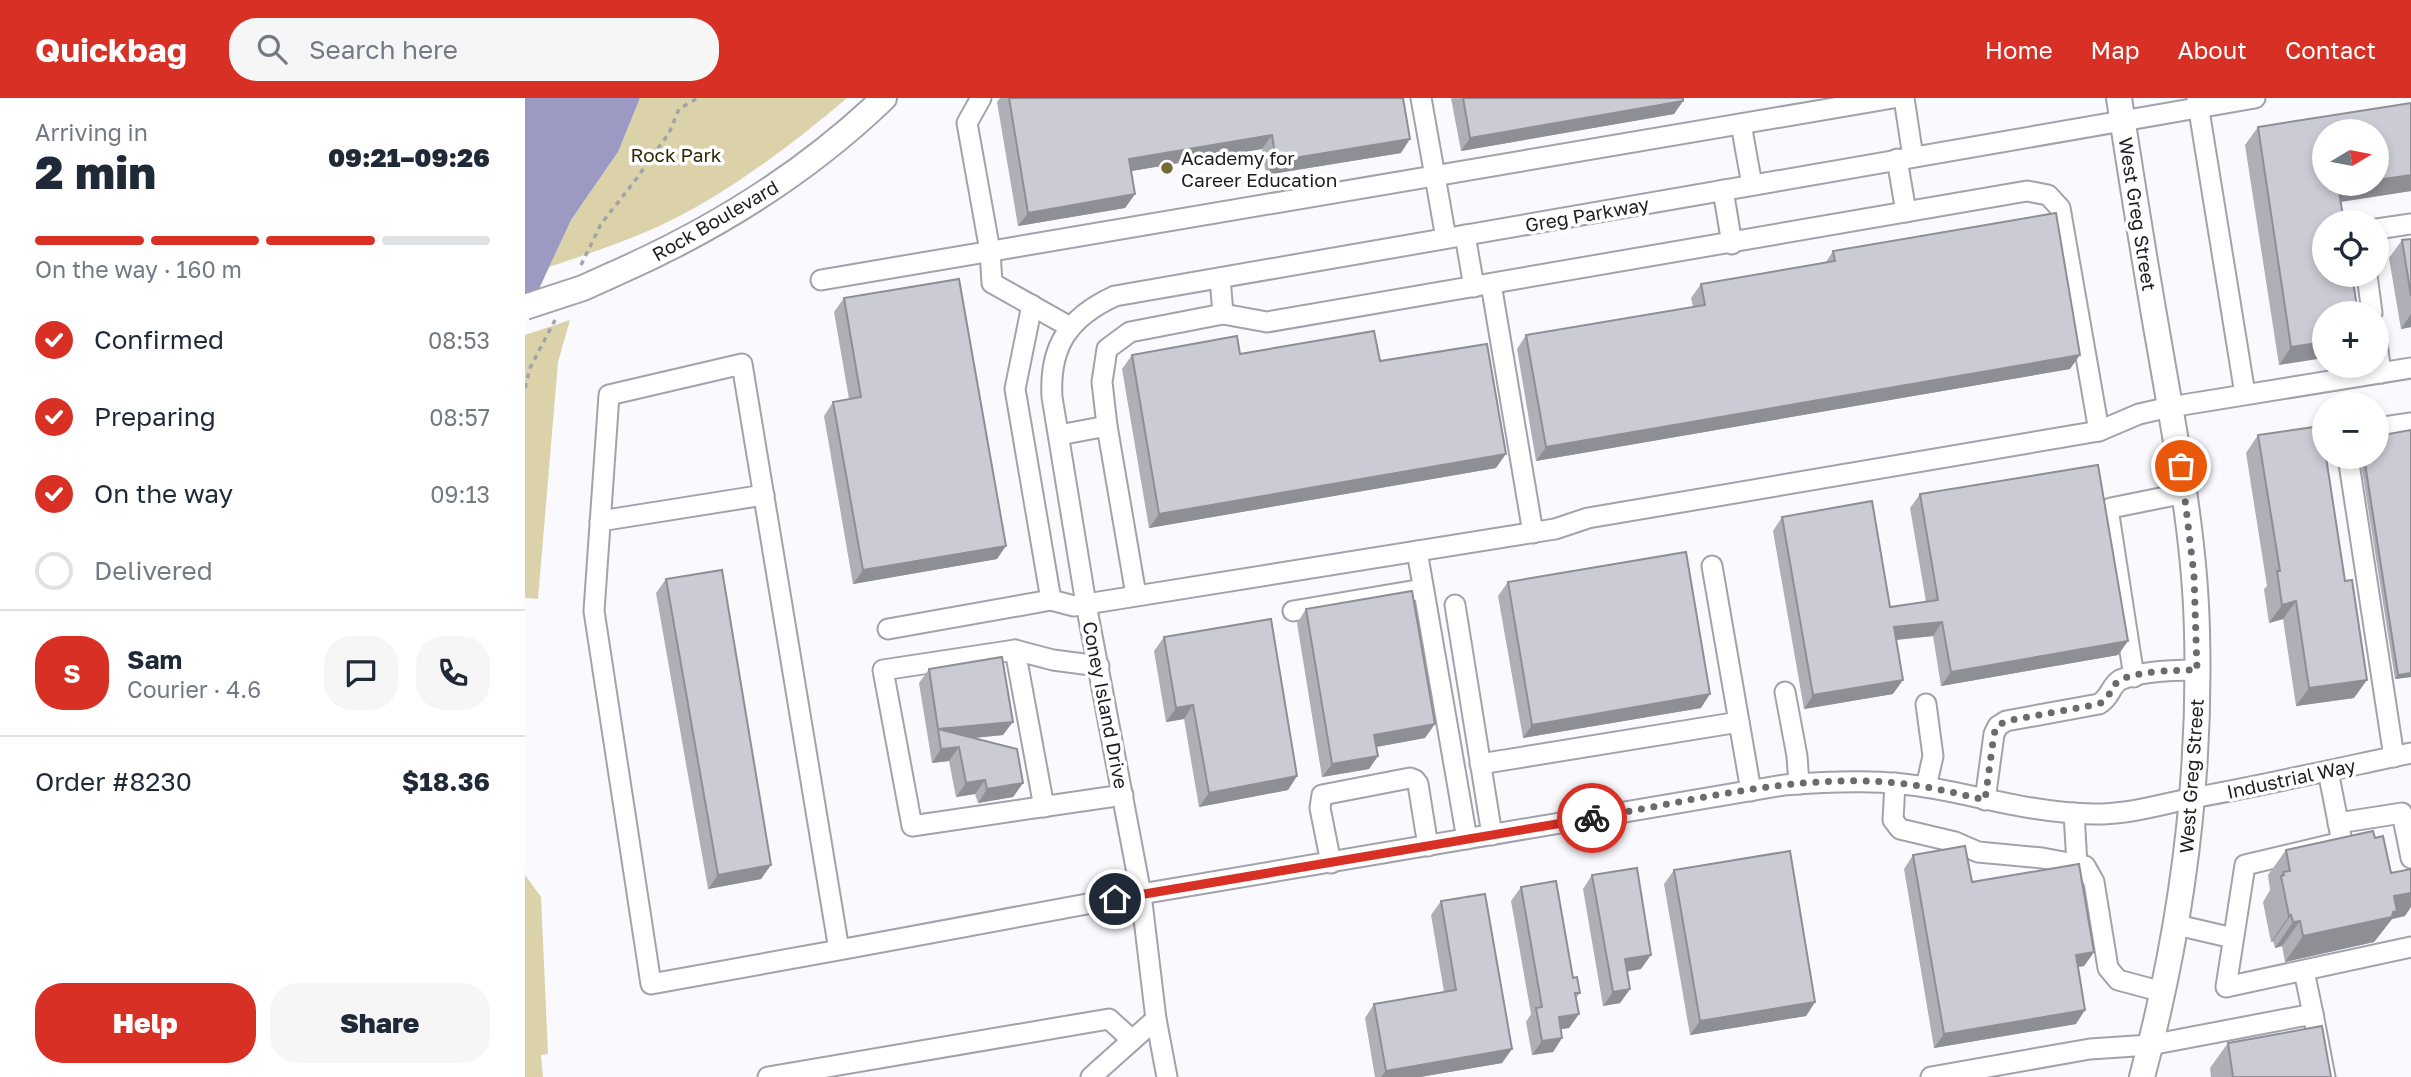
<!DOCTYPE html>
<html lang="en">
<head>
<meta charset="utf-8">
<style>
	body { margin:0; font-family:"Golos Text",sans-serif; background:#f6f6f7; color:#1f2937; height:100vh; display:flex; flex-direction:column; font-size:26px; white-space:nowrap }
	* { box-sizing:border-box; margin:0 }
	p { font-size:23px; color:#747a83 }
	.icon { flex:none; width:38px; height:38px; fill:none; stroke:currentColor; stroke-width:2; stroke-linecap:round; stroke-linejoin:round }
	.map { position:relative; flex:1; overflow:hidden }
	.details { display:flex; flex-direction:column; background:#fff; width:525px }
	.details>* { flex:none }
	.needle { width:46px; rotate:80deg }
	.controls { position:absolute; left:1787px; top:21px; display:grid; gap:14px }
	.controls a { display:grid; place-items:center; width:77px; height:77px; border-radius:50%; background:#fff; box-shadow:0 4px 10px #0003; font-size:35px }
	.pin { position:absolute; display:grid; place-items:center; width:60px; height:60px; color:#fff; margin:-30px; border:4px solid #fff; border-radius:50%; box-shadow:0 2px 7px #0007 }
	.courier { position:absolute; display:grid; place-items:center; width:70px; height:70px; margin:-35px; border:5px solid #d93025; border-radius:50%; background:#fff; color:#222; box-shadow:0 2px 9px #0007 }
	.summary em { font-style:normal; font-weight:800 }
	.summary div { display:flex; flex-direction:column-reverse }
	.summary { display:flex; align-items:center; justify-content:space-between; height:119px; padding:0 35px }
	h1 { font-size:46px; font-weight:800; line-height:52px }
	.bar { display:grid; grid-template-columns:repeat(4,1fr); gap:10px 7px; align-content:center; height:84px; padding:0 35px }
	.bar i { height:9px; border-radius:5px; background:#e0e1e3 }
	.bar .active { background:#d93025 }
	.bar p { grid-column:span 4 }
	.line { display:flex; align-items:center; gap:18px; padding:0 35px; border-top:2px solid #e0e1e3 }
	.line div { flex:1 }
	.round { display:grid; place-items:center; flex:none; width:74px; height:74px; border-radius:28px; background:#f6f6f7 }
	ol { padding:0 35px; list-style:none }
	li { display:flex; align-items:center; gap:21px; height:77px }
	li p { margin-inline-start:auto }
	li .icon { padding:7px; border-radius:50%; background:#d93025; color:#fff; stroke-width:4 }
	li:last-child { color:#747a83 }
	li i { width:38px; height:38px; border:4px solid #e0e1e3; border-radius:50% }
	.cta { display:flex; gap:14px; margin-top:auto; padding:14px 35px }
	.cta a { flex:1; height:80px; border-radius:28px; background:#d93025; color:#fff; font-size:28px; font-weight:800; line-height:80px; text-align:center }
	.cta a+a { background:#f6f6f7; color:#1f2937 }
	header { display:flex; align-items:center; gap:42px; box-sizing:border-box; height:98px; padding:0 35px; background:#d93025; color:#fff }
	header strong { font-size:33px }
	nav { display:flex; gap:38px; margin-inline-start:auto; font-size:24px }
	.search { width:490px; height:63px; background:#f6f6f7; display:flex; align-items:center; gap:18px; box-sizing:border-box; padding:0 24px; border-radius:28px; color:#747a83; font-size:26px }
	main { display:flex; flex:1; min-height:0 }
	.map>svg:first-child { display:block }
	.green { fill:#dbd2aa }
	.water { fill:#9c9ac3 }
	.lines { fill:none; stroke-linecap:round; stroke-linejoin:round }
	.minor-casing { stroke:#a2a2ac; stroke-width:23 }
	.major-casing { stroke:#a2a2ac; stroke-width:28 }
	.path { stroke:#a4a3a8; stroke-width:3.5; stroke-dasharray:5 5; stroke-linecap:butt }
	.minor { stroke:#fff; stroke-width:19 }
	.major { stroke:#fff; stroke-width:24 }
	.major-bridge-casing { stroke:#a2a2ac; stroke-width:28; stroke-linecap:butt }
	.major-bridge { stroke:#fff; stroke-width:24 }
	.wall { fill:#afafb7 }
	.shaded-wall { fill:#8e8e95 }
	.building { fill:#cbcbd5; stroke:#8e8e95; stroke-width:2 }
	.done { stroke:#6b6a6e; stroke-width:7; stroke-dasharray:0 12.6 }
	.route { stroke:#d93025; stroke-width:9 }
	.poi-dot { fill:#756936; stroke:#fff; stroke-width:2.5 }
	.labels { text-anchor:middle; dominant-baseline:central; stroke-width:7; stroke-linejoin:round; paint-order:stroke }
	.park-label { font-size:19px; fill:#312904; stroke:#fff }
	.poi-label { font-size:19px; fill:#1e1d21; stroke:#fff; text-anchor:start }
	.street-label { font-size:19px; fill:#1e1d21; stroke:#fff }
</style>
</head>
<body>
<header>
<strong>Quickbag</strong>
<div class="search"><svg class="icon" aria-label="search" viewBox="0 0 24 24"><circle cx="10" cy="10" r="6"/><path d="M15 15l6 6"/></svg>Search here</div>
<nav><a>Home</a><a>Map</a><a>About</a><a>Contact</a></nav>
</header>
<main>
<section class="details">
<div class="summary"><div><h1>2 min</h1><p>Arriving in</p></div><em>09:21–09:26</em></div>
<div class="bar"><i class="active"></i><i class="active"></i><i class="active"></i><i></i><p>On the way · 160 m</p></div>
<ol>
<li><svg class="icon" aria-label="check" viewBox="0 0 24 24"><path d="M5 12l5 5 9-10"/></svg>Confirmed<p>08:53</p></li>
<li><svg class="icon" aria-label="check" viewBox="0 0 24 24"><path d="M5 12l5 5 9-10"/></svg>Preparing<p>08:57</p></li>
<li><svg class="icon" aria-label="check" viewBox="0 0 24 24"><path d="M5 12l5 5 9-10"/></svg>On the way<p>09:13</p></li>
<li><i></i>Delivered</li>
</ol>
<div class="line" style="height:126px"><b class="round" style="background:#d93025;color:#fff">S</b><div><b>Sam</b><p>Courier · 4.6</p></div><a class="round"><svg class="icon" aria-label="chat" viewBox="0 0 24 24"><path d="M4 5h16v11H9l-5 4z"/></svg></a><a class="round"><svg class="icon" aria-label="phone" viewBox="0 0 24 24"><path d="M5 4h4l2 5-3 2q2 4 5 5l2-3 5 2v4C11 20 4 13 5 4z"/></svg></a></div>
<div class="line" style="height:91px"><div>Order #8230</div><b>$18.36</b></div>
<div class="cta"><a>Help</a><a>Share</a></div>
</section>
<div class="map">
<svg width="1886" height="979" viewBox="0 0 1886 979">
	<rect width="100%" height="100%" fill="#f9f9fe"/>
	<!-- green -->
	<g class="green">
		<path d="M115 0H322C267 47 197 100 130 130 96 145 60 157 24 169L46 122 93 54Z"/>
		<polygon points="45,222 33,264 13,501 0,500 0,237"/>
		<polygon points="0,777 16,799 23,956 16,957 18,979 0,979"/>
	</g>
	<!-- water -->
	<polygon class="water" points="0,0 115,0 93,54 46,122 0,221"/>
	<g class="lines">
		<defs>
			<g id="minor">
				<polyline points="456,0 442,25 465,153 467,185 545,229"/>
				<polyline points="896,0 921,140"/>
				<polyline points="1379,0 1388,59"/>
				<polyline points="1672,0 1720,296"/>
				<polyline points="1216,26 1227,87"/>
				<polyline points="1372,61 1381,114"/>
				<polyline points="1198,92 1207,146"/>
				<polyline points="1852,131 1886,126"/>
				<polyline points="940,137 949,189"/>
				<polyline points="1842,177 1847,215"/>
				<polyline points="695,180 698,216"/>
				<polyline points="296,182 1368,0"/>
				<polyline points="966,186 1008,435"/>
				<polyline points="507,207 490,291 526,502 549,508 1030,431 1063,420 1574,333 1614,316 1645,309 1886,270"/>
				<polyline points="1852,245 1856,275"/>
				<polyline points="582,328 577,284 582,251 605,234 698,216 742,224 1502,93 1523,97 1535,110 1574,333"/>
				<polyline points="1852,330 1886,325"/>
				<polyline points="534,337 582,328 611,497"/>
				<polyline points="1823,359 1869,659"/>
				<polyline points="75,423 239,397"/>
				<polyline points="892,453 942,741"/>
				<polyline points="1187,468 1226,693"/>
				<polyline points="930,507 967,737"/>
				<polyline points="768,513 898,491"/>
				<polyline points="363,531 526,502"/>
				<polyline points="490,552 519,709"/>
				<polyline points="574,568 528,562 490,552 358,572 387,728 598,697"/>
				<polyline points="1609,579 1584,417 1586,410 1660,395"/>
				<polyline points="1260,594 1272,658 1274,686"/>
				<polyline points="955,666 1214,624"/>
				<polyline points="1803,673 1817,744 1720,767 1701,889 1886,849"/>
				<polyline points="1370,685 1368,722 1375,731 1430,744 1453,754 1517,760 1560,768 1569,784 1583,870 1593,882 1638,894"/>
				<polyline points="1401,689 1408,658 1401,606"/>
				<path d="M1460 702 1469 636 1473 628 1481 623 1574 606C1586 599 1585 588 1595 582 1615 573 1651 572 1672 572"/>
				<polyline points="1549,715 1552,767"/>
				<polyline points="1813,725 1877,715 1886,760"/>
				<polyline points="806,765 795,710 797,697 885,680 890,682 893,686 903,748"/>
				<polyline points="1652,827 1708,840"/>
				<path d="M314 852 126 886 69 513 84 297 217 266 314 852 616 796 1259 687C1310 683 1361 681 1412 691 1465 701 1513 715 1569 716 1608 716 1636 706 1673 699 1744 686 1815 670 1886 655"/>
				<polyline points="1779,873 1788,916"/>
				<polyline points="243,979 584,921 607,942"/>
				<polyline points="566,979 631,921"/>
				<path d="M642 979 631 921 616 796 561 506 527 299C524 248 544 219 590 198L1730 0"/>
				<polyline points="1406,979 1565,951 1625,947 1788,916 1800,979"/>
			</g>
			<g id="major">
				<path d="M1594 0C1607 84 1620 167 1635 251 1651 345 1670 438 1672 534 1676 684 1656 834 1617 979"/>
				<path d="M89 176C187 133 281 75 359 0"/>
			</g>
		</defs>
		<!-- minor casing -->
		<use href="#minor" class="minor-casing"/>
		<!-- major casing -->
		<use href="#major" class="major-casing"/>
		<!-- path -->
		<g class="path">
			<polyline points="56,167 76,126 112,80 144,35 154,11 173,0"/>
			<polyline points="0,290 5,270 30,222"/>
		</g>
		<!-- minor -->
		<use href="#minor" class="minor"/>
		<!-- major -->
		<use href="#major" class="major"/>
		<defs>
			<polyline id="major-bridge" points="0,209 58,190 89,176"/>
		</defs>
		<!-- major-bridge casing -->
		<use href="#major-bridge" class="major-bridge-casing"/>
		<!-- major-bridge -->
		<use href="#major-bridge" class="major-bridge"/>
	</g>
	<!-- wall -->
	<g class="wall">
		<polygon points="475,0 878,0 876,55 741,77 737,51 606,73 610,96 600,110 493,128 472,4"/>
		<polygon points="926,0 1158,0 1158,3 1149,16 936,53"/>
		<polygon points="1733,29 1886,93 1816,104 1827,177 1754,267 1720,47"/>
		<polygon points="1886,141 1886,229 1876,231 1864,160 1877,142"/>
		<polygon points="1308,153 1545,271 1011,363 992,251 1001,237 1168,209 1166,200 1176,186 1301,164"/>
		<polygon points="319,200 472,461 328,486 299,318 308,304 324,301 309,214"/>
		<polygon points="715,256 855,263 971,370 624,430 597,271 607,257"/>
		<polygon points="1733,337 1829,600 1771,608 1758,521 1744,525 1739,491 1742,488 1721,355"/>
		<polygon points="1835,359 1852,359 1886,579 1870,581"/>
		<polygon points="1395,396 1603,543 1593,557 1416,588 1408,538 1371,542 1368,596 1279,611 1248,433 1257,419 1365,509 1401,504 1385,410"/>
		<polygon points="141,481 246,767 236,781 183,791 131,495"/>
		<polygon points="983,484 1176,610 998,640 973,498"/>
		<polygon points="781,511 900,640 852,649 853,658 844,671 797,679 772,525"/>
		<polygon points="639,539 772,678 763,692 674,709 659,621 641,624 629,553"/>
		<polygon points="404,571 478,637 450,640 498,685 488,699 453,705 450,696 431,699 424,663 407,665 394,585"/>
		<polygon points="1850,740 1866,775 1880,818 1867,821 1849,844 1760,864 1757,848 1750,850 1748,843 1746,844 1738,804 1745,792 1743,777 1761,752"/>
		<polygon points="1388,757 1447,784 1569,854 1559,868 1553,869 1551,926 1409,950 1379,771"/>
		<polygon points="1149,772 1290,904 1281,918 1165,937 1139,786"/>
		<polygon points="1067,777 1116,871 1102,874 1105,891 1095,905 1078,908 1058,791"/>
		<polygon points="996,789 1055,895 1051,900 1054,916 1044,930 1036,931 1037,940 1028,954 1007,957 1001,924 1006,916 986,803"/>
		<polygon points="916,803 987,951 977,965 895,979 850,979 840,920 849,906 919,894 906,817"/>
		<polygon points="1703,945 1806,979 1686,979 1685,970"/>
	</g>
	<!-- shaded-wall -->
	<g class="shaded-wall">
		<polygon points="1158,3 1149,16 936,53 945,40"/>
		<polygon points="747,37 737,51 595,75 604,61"/>
		<polygon points="885,41 876,55 741,77 751,63"/>
		<polygon points="1886,77 1886,93 1800,106 1813,88 1829,86 1852,86 1852,82"/>
		<polygon points="610,96 600,110 493,128 503,115"/>
		<polygon points="1886,216 1886,229 1876,231"/>
		<polygon points="1799,244 1799,260 1754,267 1766,249"/>
		<polygon points="1555,257 1545,271 1011,363 1021,349"/>
		<polygon points="981,356 971,370 624,430 634,416"/>
		<polygon points="481,448 472,461 328,486 338,472"/>
		<polygon points="1771,503 1758,521 1744,525 1757,507"/>
		<polygon points="1417,524 1408,538 1359,543 1369,529"/>
		<polygon points="1603,543 1593,557 1416,588 1426,574"/>
		<polygon points="1886,575 1886,579 1870,581 1873,577"/>
		<polygon points="1378,582 1368,596 1279,611 1288,597"/>
		<polygon points="1842,582 1829,600 1771,608 1784,590"/>
		<polygon points="1185,596 1176,610 998,640 1007,627"/>
		<polygon points="668,607 659,621 641,624 651,610"/>
		<polygon points="488,624 478,637 415,643 413,631"/>
		<polygon points="910,626 900,640 839,651 849,637"/>
		<polygon points="434,649 424,663 407,665 416,651"/>
		<polygon points="853,658 844,671 797,679 807,666"/>
		<polygon points="772,678 763,692 674,709 684,695"/>
		<polygon points="460,682 450,696 431,699 441,685"/>
		<polygon points="498,685 488,699 453,705 462,691"/>
		<polygon points="246,767 236,781 183,791 193,777"/>
		<polygon points="1886,795 1886,809 1880,818 1867,821 1849,844 1760,864 1778,838 1869,798"/>
		<polygon points="1766,817 1748,843 1746,844 1764,818"/>
		<polygon points="1775,823 1757,848 1750,850 1768,824"/>
		<polygon points="1569,854 1559,868 1541,871 1551,857"/>
		<polygon points="1126,857 1116,871 1090,875 1100,861"/>
		<polygon points="1105,891 1095,905 1078,908 1088,894"/>
		<polygon points="1290,904 1281,918 1165,937 1175,923"/>
		<polygon points="1560,912 1551,926 1409,950 1419,936"/>
		<polygon points="1054,916 1044,930 1024,933 1034,919"/>
		<polygon points="1037,940 1028,954 1007,957 1017,943"/>
		<polygon points="987,951 977,965 895,979 856,979 861,973"/>
	</g>
	<!-- building -->
	<g class="building">
		<polygon points="484,0 878,0 885,41 751,63 747,37 604,61 610,96 503,115"/>
		<polygon points="938,0 1158,0 1158,3 945,40"/>
		<polygon points="1886,5 1886,77 1852,82 1852,33 1799,33 1799,86 1829,86 1813,88 1819,124 1799,124 1799,177 1827,177 1833,215 1799,215 1799,244 1766,249 1733,29"/>
		<polygon points="1531,115 1555,257 1021,349 1001,237 1180,207 1176,186 1310,163 1308,153"/>
		<polygon points="1886,141 1886,198 1877,142"/>
		<polygon points="434,181 481,448 338,472 308,304 336,299 319,200"/>
		<polygon points="849,233 855,263 962,246 981,356 634,416 607,257 712,238 715,256"/>
		<polygon points="1796,328 1799,347 1799,359 1801,359 1820,483 1827,482 1842,582 1784,590 1771,503 1757,507 1752,473 1755,473 1733,337"/>
		<polygon points="1886,332 1886,575 1873,577 1839,359 1852,359 1852,338"/>
		<polygon points="1573,367 1603,543 1426,574 1417,524 1369,529 1378,582 1288,597 1257,419 1347,403 1365,509 1413,502 1395,396"/>
		<polygon points="1161,454 1185,596 1007,627 983,484"/>
		<polygon points="197,472 246,767 193,777 141,481"/>
		<polygon points="887,493 910,626 849,637 853,658 807,666 781,511"/>
		<polygon points="746,521 772,678 684,695 668,607 651,610 639,539"/>
		<polygon points="477,559 488,624 413,631 492,651 498,685 462,691 460,682 441,685 434,649 416,651 404,571"/>
		<polygon points="1848,733 1850,740 1858,738 1866,775 1886,771 1886,795 1869,798 1872,813 1868,814 1867,819 1778,838 1775,823 1768,824 1766,817 1764,818 1756,778 1759,777 1758,774 1765,773 1761,752"/>
		<polygon points="1440,748 1447,784 1554,766 1569,854 1551,857 1560,912 1419,936 1388,757"/>
		<polygon points="1265,753 1290,904 1175,923 1149,772"/>
		<polygon points="1112,770 1126,857 1100,861 1105,891 1088,894 1067,777"/>
		<polygon points="1031,783 1048,880 1052,879 1055,895 1050,895 1054,916 1034,919 1037,940 1017,943 1011,910 1017,909 996,789"/>
		<polygon points="960,796 987,951 861,973 849,906 931,892 916,803"/>
		<polygon points="1797,928 1806,979 1708,979 1703,945"/>
	</g>
	<g class="lines">
		<!-- done -->
		<path class="done" d="M1067 720C1162 704 1263 677 1360 684 1394 686 1427 694 1460 702L1469 636 1472 628 1481 623 1574 606C1587 599 1585 588 1595 582 1613 573 1652 572 1672 572L1669 477 1656 368"/>
		<!-- route -->
		<polyline class="route" points="590,801 1067,720"/>
	</g>
	<!-- markers -->
	<circle class="poi-dot" cx="642" cy="70" r="7"/>
	<g class="labels">
		<!-- park labels -->
		<g class="park-label">
			<text x="151" y="56">Rock Park</text>
		</g>
		<!-- poi labels -->
		<g class="poi-label">
			<text x="656" y="59">Academy for<tspan x="656" dy="22">Career Education</tspan></text>
		</g>
		<!-- street labels -->
		<g class="street-label">
			<text transform="translate(1062 116) rotate(-10)">Greg Parkway</text>
			<text transform="translate(1613 116) rotate(81)">West Greg Street</text>
			<text transform="translate(190 122) rotate(-30)">Rock Boulevard</text>
			<text transform="translate(581 607) rotate(79)">Coney Island Drive</text>
			<text transform="translate(1666 678) rotate(-86)">West Greg Street</text>
			<text transform="translate(1766 680) rotate(-12)">Industrial Way</text>
		</g>
	</g>
</svg>
<div class="controls">
<a><svg class="needle" viewBox="-14 -14 28 28"><path d="M0-13l5 13h-10z" fill="#e53935"/><path d="M0 13l5-13h-10z" fill="#747a83"/></svg></a>
<a><svg class="icon" aria-label="locate" viewBox="0 0 24 24"><circle cx="12" cy="12" r="6"/><path d="M12 2v4M12 18v4M2 12h4M18 12h4"/></svg></a>
<a>+</a>
<a>−</a>
</div>
<div class="pin" style="left:1656px;top:368px;background:#ea580c"><svg class="icon" aria-label="bag" viewBox="0 0 24 24"><path d="M5 8h14l-1 12H6zM9 8a3 3 0 0 1 6 0"/></svg></div>
<div class="pin" style="left:590px;top:801px;background:#1f2937"><svg class="icon" aria-label="home" viewBox="0 0 24 24"><path d="M3 11l9-7 9 7M6 9v11h12V9"/></svg></div>
<div class="courier" style="left:1067px;top:720px"><svg class="icon" aria-label="bike" viewBox="0 0 24 24"><circle cx="6" cy="16" r="4"/><circle cx="18" cy="16" r="4"/><path d="M6 16l4-8h5l3 8M10 8l3 8H6M13 5h3"/></svg></div>
</div>
</main>
</body>
</html>
